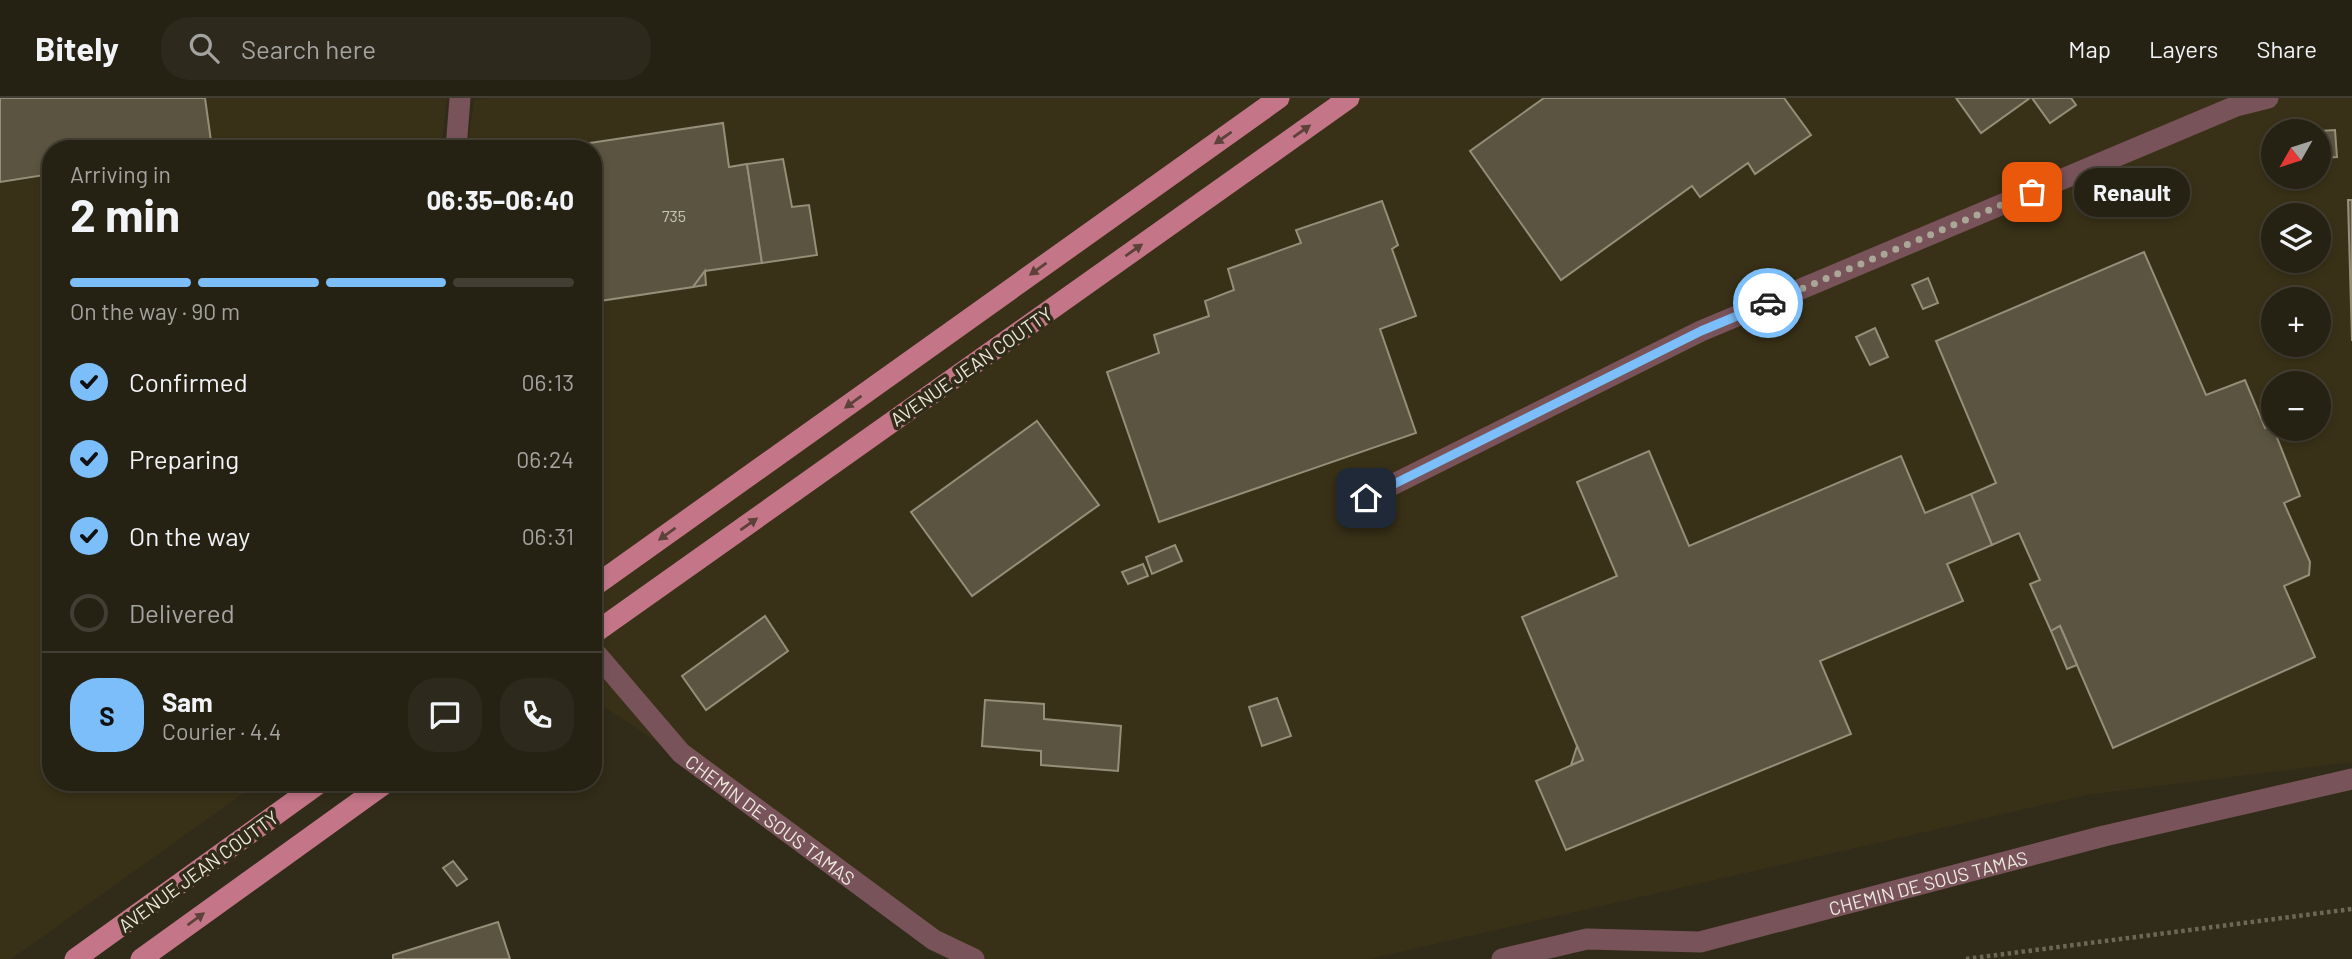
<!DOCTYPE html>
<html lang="en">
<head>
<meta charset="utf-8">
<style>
	body { margin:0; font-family:Barlow,sans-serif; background:#2d291c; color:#f1f3f6; height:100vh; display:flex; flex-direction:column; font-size:26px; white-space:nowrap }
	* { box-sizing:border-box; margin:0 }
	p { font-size:23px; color:#a3a3a0 }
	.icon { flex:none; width:38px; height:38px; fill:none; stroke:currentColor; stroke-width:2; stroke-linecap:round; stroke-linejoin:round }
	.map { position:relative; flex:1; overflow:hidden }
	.sheet { position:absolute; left:42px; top:42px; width:560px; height:651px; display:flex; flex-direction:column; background:#252113; border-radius:28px; box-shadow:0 4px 10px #0003,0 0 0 2px #423e33 }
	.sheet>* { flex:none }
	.needle { width:46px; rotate:231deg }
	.buttons { position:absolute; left:2261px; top:21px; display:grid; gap:14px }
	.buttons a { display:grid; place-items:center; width:70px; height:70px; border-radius:50%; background:#252113; box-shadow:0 4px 10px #0003,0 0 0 2px #423e33; font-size:35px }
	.pin { position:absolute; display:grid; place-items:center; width:60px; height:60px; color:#fff; margin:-30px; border-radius:14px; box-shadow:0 4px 10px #0006 }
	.courier { position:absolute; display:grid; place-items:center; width:70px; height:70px; margin:-35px; border:5px solid #7bbef9; border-radius:50%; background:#fff; color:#222; box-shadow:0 2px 9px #0007 }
	.bubble { position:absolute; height:49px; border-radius:24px; background:#252113; box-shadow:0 4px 10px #0003,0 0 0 2px #423e33; font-size:23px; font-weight:700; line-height:49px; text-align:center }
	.summary em { font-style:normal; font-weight:700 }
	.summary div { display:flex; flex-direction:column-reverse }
	.summary { display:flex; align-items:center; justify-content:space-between; height:119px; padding:0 28px }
	h1 { font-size:46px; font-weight:700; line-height:52px }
	.bar { display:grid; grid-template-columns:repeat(4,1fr); gap:10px 7px; align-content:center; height:84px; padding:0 28px }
	.bar i { height:9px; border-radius:5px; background:#423e33 }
	.bar .active { background:#7bbef9 }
	.bar p { grid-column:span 4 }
	.line { display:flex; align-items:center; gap:18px; padding:0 28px; border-top:2px solid #423e33 }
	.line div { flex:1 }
	.round { display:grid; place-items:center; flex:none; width:74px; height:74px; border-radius:28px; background:#2d291c }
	ol { padding:0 28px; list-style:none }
	li { display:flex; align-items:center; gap:21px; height:77px }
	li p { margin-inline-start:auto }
	li .icon { padding:7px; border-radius:50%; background:#7bbef9; color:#111; stroke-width:4 }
	li:last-child { color:#a3a3a0 }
	li i { width:38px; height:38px; border:4px solid #423e33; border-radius:50% }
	header { display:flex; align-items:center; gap:42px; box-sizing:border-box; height:98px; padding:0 35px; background:#252113; border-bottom:2px solid #423e33 }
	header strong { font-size:33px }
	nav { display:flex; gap:38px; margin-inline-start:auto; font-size:24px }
	.search { width:490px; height:63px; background:#2d291c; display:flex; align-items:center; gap:18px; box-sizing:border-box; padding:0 24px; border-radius:28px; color:#a3a3a0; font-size:26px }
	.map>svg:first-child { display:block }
	.built { fill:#393117; fill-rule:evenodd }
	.building { fill:#5a5440; stroke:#958e78; stroke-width:2 }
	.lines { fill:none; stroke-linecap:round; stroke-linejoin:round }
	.path { stroke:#6c6857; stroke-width:4.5; stroke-dasharray:3.5 3.5; stroke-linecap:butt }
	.minor { stroke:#79535a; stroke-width:21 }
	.major { stroke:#c47688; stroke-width:21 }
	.oneway { fill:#5d423a }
	.done { stroke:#aaa698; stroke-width:7; stroke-dasharray:0 12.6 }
	.route { stroke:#7bbef9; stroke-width:9 }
	.labels { text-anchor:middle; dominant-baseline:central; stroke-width:7; stroke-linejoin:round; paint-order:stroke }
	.number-label { font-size:16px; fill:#c7c3b5 }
	.street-label { font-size:19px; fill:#ebe8dc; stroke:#312c19 }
</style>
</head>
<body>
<header>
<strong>Bitely</strong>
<div class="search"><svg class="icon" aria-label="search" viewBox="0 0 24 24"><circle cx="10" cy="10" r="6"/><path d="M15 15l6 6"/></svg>Search here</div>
<nav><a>Map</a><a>Layers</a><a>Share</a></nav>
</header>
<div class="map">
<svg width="2352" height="861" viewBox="0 0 2352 861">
	<rect width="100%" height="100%" fill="#312c19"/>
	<!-- built -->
	<g class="built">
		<polygon points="0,0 447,0 441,51 51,51 51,684 259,684 11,861 0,861"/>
		<path d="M486 0H2352V664L2086 697 1369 861H981L593 601V51H467L474 2ZM2273 33H2319V79H2273ZM2273 117H2319V163H2273ZM2273 201H2319V247H2273ZM2273 285H2319V331H2273Z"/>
	</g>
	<!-- building -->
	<g class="building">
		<polygon points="0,0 205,0 212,50 51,51 51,76 0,84"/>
		<polygon points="1544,0 1784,0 1811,37 1755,76 1748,65 1700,99 1692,88 1561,182 1470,53"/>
		<polygon points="1956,0 2030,0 1981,35"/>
		<polygon points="2032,0 2071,0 2076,7 2050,25"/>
		<polygon points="723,25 729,69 747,66 762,165 705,173 693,189 593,204 593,51 550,51"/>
		<polygon points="2335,32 2337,59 2321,60 2320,33"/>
		<polygon points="783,61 792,109 809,107 817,157 762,165 747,66"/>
		<polygon points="2348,102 2352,102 2352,243"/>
		<polygon points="1382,103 1398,147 1392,151 1416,218 1380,231 1416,335 1159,424 1107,274 1159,255 1154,237 1209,218 1205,203 1234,192 1228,171 1301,145 1296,132"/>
		<polygon points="2144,154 2206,297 2245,282 2265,330 2272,327 2300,398 2284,405 2310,464 2309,477 2284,488 2315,559 2113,650 2060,528 2051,533 2030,486 2040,482 2019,435 1992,447 1971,396 1996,385 1936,243"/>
		<polygon points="705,173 706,187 693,189"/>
		<polygon points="1928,180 1938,205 1923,211 1912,187"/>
		<polygon points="1875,230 1888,259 1870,267 1856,239"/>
		<polygon points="1037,323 1099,407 972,498 911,414"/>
		<polygon points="1649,353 1689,448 1901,358 1925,415 1971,396 1992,447 1947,466 1963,503 1820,563 1851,636 1566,752 1536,683 1583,662 1522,519 1617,478 1577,384"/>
		<polygon points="1175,447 1182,463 1152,476 1146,459"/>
		<polygon points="1143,466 1148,478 1128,486 1122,474"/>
		<polygon points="765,518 788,553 706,612 682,578"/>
		<polygon points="2060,528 2077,567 2067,571 2051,533"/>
		<polygon points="1277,600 1291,638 1262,648 1249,609"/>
		<polygon points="985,602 1044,606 1044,621 1121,628 1118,673 1041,667 1041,653 982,648"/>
		<polygon points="1577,648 1583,662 1571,667"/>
		<polygon points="453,763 467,781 457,788 443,770"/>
		<polygon points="498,824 510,861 393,861 393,857"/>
	</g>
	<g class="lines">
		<!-- path -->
		<polyline class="path" points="1966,861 2352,811"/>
		<!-- minor -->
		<g class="minor">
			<polyline points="456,51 460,0"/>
			<polyline points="1366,400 1701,233 2236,8 2268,0"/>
			<path id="s1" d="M593 552 681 655 934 842 974 861"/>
			<path id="s2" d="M1502 861 1587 841 1700 844 2104 738 2352 681"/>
		</g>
		<!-- major -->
		<g class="major">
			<polyline points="593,489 1279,0"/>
			<polyline points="593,536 1349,0"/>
			<polyline points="75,861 321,684"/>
			<polyline points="141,861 387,684"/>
		</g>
	</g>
	<!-- one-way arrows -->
	<defs><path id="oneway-solid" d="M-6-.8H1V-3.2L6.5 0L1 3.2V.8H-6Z" transform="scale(1.75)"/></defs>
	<g class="oneway">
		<use href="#oneway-solid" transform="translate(1302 33) rotate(-35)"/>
		<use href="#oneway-solid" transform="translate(1223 40) rotate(145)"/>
		<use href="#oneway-solid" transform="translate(1134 152) rotate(-35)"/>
		<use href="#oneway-solid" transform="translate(1038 171) rotate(144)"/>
		<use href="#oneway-solid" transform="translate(853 304) rotate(144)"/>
		<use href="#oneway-solid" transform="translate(749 426) rotate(-35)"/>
		<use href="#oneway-solid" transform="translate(667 436) rotate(144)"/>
		<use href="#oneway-solid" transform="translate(196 821) rotate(-36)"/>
	</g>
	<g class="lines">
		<!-- done -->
		<polyline class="done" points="1768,205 2032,94"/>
		<!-- route -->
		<polyline class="route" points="1366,400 1701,233 1768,205"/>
	</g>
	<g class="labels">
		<!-- number labels -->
		<g class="number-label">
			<text x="674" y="117">735</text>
		</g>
		<!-- street labels -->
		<g class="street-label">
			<text transform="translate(971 268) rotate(-35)">AVENUE JEAN COUTTY</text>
			<text stroke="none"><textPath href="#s1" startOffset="247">CHEMIN DE SOUS TAMAS</textPath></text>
			<text transform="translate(198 773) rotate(-36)">AVENUE JEAN COUTTY</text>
			<text stroke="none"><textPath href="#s2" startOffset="436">CHEMIN DE SOUS TAMAS</textPath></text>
		</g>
	</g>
</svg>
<div class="buttons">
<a><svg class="needle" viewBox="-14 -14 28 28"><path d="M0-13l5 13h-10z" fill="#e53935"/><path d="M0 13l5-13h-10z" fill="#a3a3a0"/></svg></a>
<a><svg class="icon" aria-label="layers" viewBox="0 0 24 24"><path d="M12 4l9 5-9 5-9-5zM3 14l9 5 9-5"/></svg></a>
<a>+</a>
<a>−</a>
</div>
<div class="pin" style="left:2032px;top:94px;background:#ea580c"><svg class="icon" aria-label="bag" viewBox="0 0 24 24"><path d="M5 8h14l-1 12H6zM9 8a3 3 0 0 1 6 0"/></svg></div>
<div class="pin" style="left:1366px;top:400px;background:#1f2937"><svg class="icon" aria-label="home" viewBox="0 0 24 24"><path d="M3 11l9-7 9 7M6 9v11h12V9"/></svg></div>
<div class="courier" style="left:1768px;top:205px"><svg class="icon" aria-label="car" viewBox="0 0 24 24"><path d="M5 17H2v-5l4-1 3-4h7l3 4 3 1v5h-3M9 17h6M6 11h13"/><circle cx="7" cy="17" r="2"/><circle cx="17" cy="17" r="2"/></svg></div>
<div class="bubble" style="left:2074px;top:70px;width:116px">Renault</div>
<section class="sheet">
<div class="summary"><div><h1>2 min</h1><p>Arriving in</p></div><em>06:35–06:40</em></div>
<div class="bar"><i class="active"></i><i class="active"></i><i class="active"></i><i></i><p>On the way · 90 m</p></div>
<ol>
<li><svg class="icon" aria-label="check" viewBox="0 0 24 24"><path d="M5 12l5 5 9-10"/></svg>Confirmed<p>06:13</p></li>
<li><svg class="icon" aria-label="check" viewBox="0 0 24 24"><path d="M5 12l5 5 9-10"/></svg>Preparing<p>06:24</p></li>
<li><svg class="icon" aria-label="check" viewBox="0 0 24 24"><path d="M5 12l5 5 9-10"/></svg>On the way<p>06:31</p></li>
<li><i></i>Delivered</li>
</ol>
<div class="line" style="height:126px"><b class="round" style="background:#7bbef9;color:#111">S</b><div><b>Sam</b><p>Courier · 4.4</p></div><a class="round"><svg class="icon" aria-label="chat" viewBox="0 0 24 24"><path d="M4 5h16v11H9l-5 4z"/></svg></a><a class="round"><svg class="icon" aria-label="phone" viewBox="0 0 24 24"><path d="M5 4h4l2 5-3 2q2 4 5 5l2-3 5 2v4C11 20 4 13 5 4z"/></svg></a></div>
</section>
</div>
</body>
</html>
